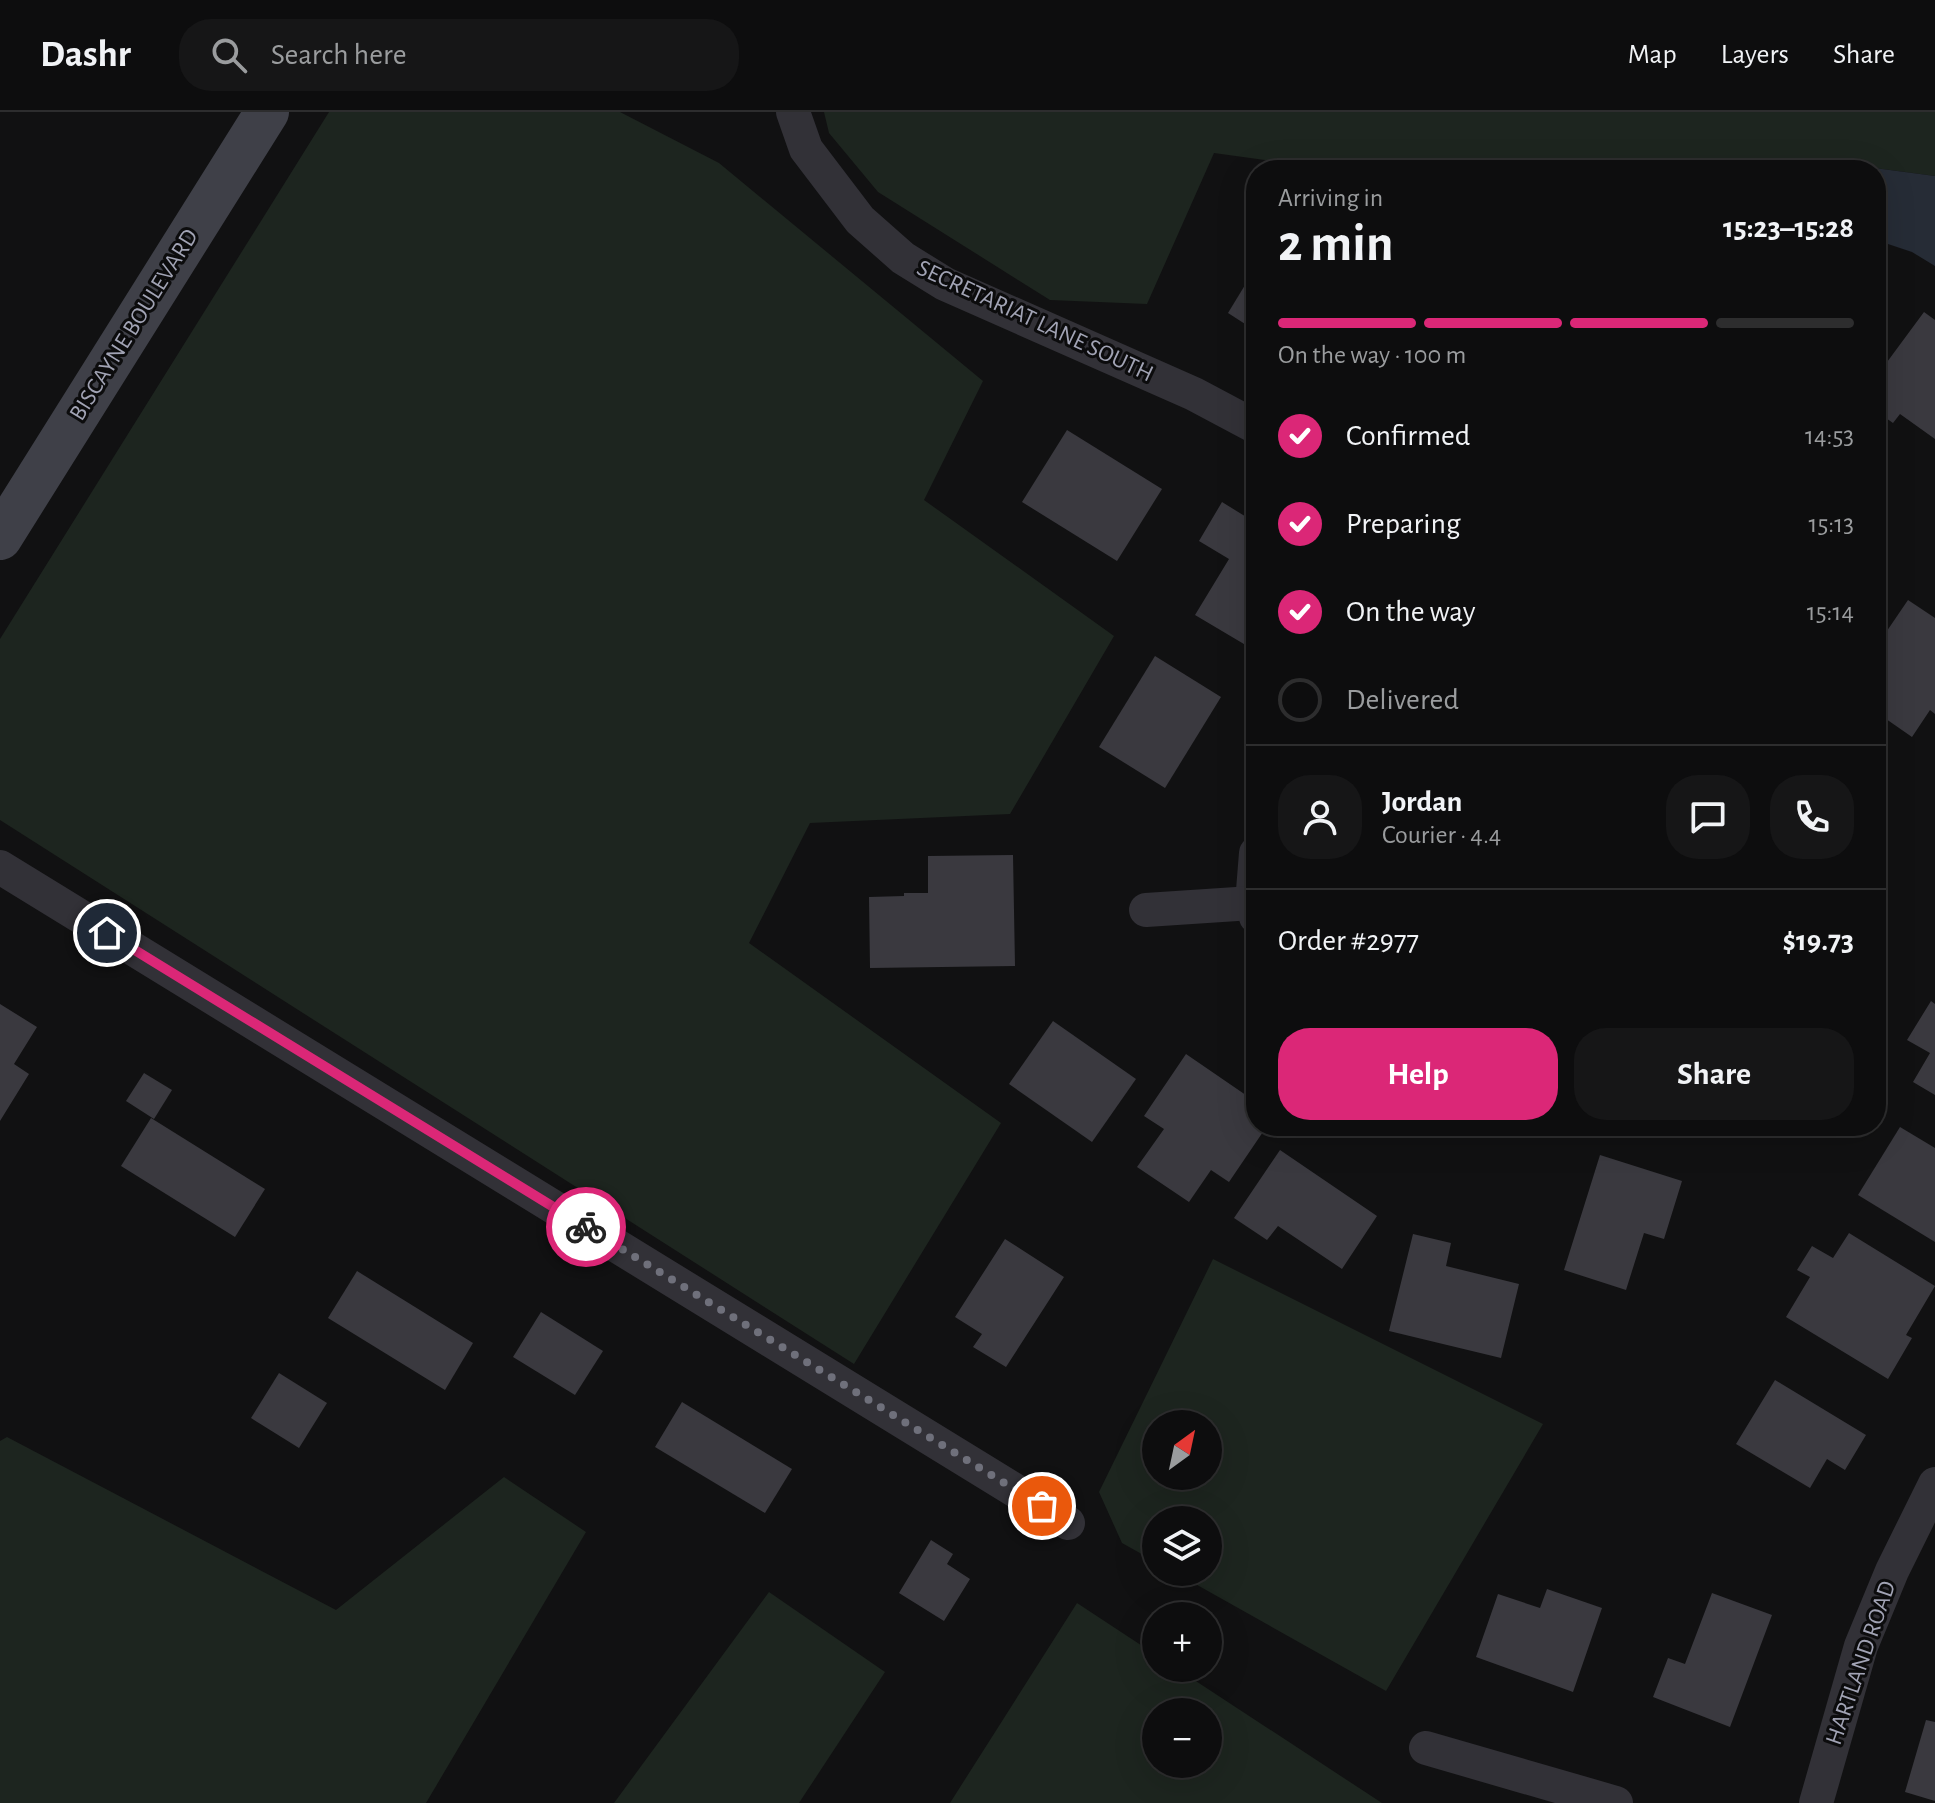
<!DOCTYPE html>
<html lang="en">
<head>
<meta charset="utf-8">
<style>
	body { margin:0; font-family:"Alegreya Sans",sans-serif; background:#161617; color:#f1f3f6; height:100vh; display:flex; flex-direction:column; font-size:30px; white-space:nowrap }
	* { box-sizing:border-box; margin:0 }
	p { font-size:26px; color:#9a9c9e }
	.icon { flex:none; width:44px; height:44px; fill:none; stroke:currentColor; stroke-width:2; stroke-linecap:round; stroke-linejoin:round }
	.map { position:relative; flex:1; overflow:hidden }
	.drawer { position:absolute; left:1246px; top:48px; width:640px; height:976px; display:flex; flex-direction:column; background:#0d0d0e; border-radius:32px; box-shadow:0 8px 32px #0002,0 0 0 2px #2d2d2e }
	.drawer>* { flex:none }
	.needle { width:52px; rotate:33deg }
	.buttons { position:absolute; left:1142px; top:1298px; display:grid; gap:16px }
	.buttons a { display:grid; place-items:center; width:80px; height:80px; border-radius:50%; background:#0d0d0e; box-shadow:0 8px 32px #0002,0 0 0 2px #2d2d2e; font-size:40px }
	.pin { position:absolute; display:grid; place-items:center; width:68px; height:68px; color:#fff; margin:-34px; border:4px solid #fff; border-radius:50%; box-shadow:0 2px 8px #0007 }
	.courier { position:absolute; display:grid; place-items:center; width:80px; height:80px; margin:-40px; border:6px solid #db2777; border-radius:50%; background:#fff; color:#222; box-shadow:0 2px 10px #0007 }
	.head em { font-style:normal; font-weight:700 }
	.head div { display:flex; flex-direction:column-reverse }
	.head { display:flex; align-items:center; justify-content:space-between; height:136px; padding:0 32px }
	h1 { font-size:52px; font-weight:700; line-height:60px }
	.bar { display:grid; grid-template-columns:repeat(4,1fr); gap:12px 8px; align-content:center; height:96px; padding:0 32px }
	.bar i { height:10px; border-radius:6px; background:#2d2d2e }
	.bar .on { background:#db2777 }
	.bar p { grid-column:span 4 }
	.line { display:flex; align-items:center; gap:20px; padding:0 32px; border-top:2px solid #2d2d2e }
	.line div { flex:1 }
	.round { display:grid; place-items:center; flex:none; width:84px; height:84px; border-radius:32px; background:#161617 }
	ol { padding:0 32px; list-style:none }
	li { display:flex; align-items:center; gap:24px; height:88px }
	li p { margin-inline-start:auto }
	li .icon { padding:8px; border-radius:50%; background:#db2777; color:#fff; stroke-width:4 }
	li:last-child { color:#9a9c9e }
	li i { width:44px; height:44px; border:4px solid #2d2d2e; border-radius:50% }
	.cta { display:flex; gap:16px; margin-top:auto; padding:16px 32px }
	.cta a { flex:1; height:92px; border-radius:32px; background:#db2777; color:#fff; font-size:32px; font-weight:700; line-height:92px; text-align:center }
	.cta a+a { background:#161617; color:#f1f3f6 }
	header { display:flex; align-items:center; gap:48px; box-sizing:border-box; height:112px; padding:0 40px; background:#0d0d0e; border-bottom:2px solid #2d2d2e }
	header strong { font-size:38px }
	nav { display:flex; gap:44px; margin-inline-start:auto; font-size:28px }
	.search { width:560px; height:72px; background:#161617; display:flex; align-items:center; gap:20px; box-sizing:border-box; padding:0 28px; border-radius:32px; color:#9a9c9e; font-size:30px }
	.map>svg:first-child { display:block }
	.green { fill:#1d251f; fill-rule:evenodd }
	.water { fill:#262c36 }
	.building { fill:#3a393f }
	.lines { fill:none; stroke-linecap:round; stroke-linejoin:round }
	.street { stroke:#323137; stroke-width:34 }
	.secondary { stroke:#3f4048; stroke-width:44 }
	.done { stroke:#6f707b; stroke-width:8; stroke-dasharray:0 14.4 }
	.route { stroke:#db2777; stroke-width:10 }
	.labels { text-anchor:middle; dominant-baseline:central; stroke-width:6; stroke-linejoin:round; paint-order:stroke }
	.street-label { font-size:24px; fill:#a1a3b4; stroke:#0c0c0d }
</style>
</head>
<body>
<header>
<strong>Dashr</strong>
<div class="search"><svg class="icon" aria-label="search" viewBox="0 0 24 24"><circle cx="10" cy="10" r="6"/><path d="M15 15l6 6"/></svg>Search here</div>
<nav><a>Map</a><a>Layers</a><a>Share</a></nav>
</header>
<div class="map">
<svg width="1935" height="1691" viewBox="0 0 1935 1691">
	<rect width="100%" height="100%" fill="#111112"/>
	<!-- green -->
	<g class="green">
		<polygon points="329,0 620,0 719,51 983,269 924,388 1114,524 1010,702 810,711 749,831 1001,1011 854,1252 0,708 0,527"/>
		<polygon points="824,0 1935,0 1935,64 1867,55 1852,58 1301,58 1287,51 1214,41 1147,192 1050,188 878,80 829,21"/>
		<path d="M1213 1147 1543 1312 1386 1579 1174 1460H1208V1408H1156V1450L1122 1431 1099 1380ZM1208 1312V1364H1156V1312Z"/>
		<polygon points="7,1325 336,1498 504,1365 586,1420 426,1691 0,1691 0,1329"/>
		<polygon points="769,1480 885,1560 799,1691 614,1691"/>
		<path d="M1077 1491 1156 1543V1556H1176L1382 1691H950ZM1208 1600V1652H1156V1600Z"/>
	</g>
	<!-- water -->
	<polygon class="water" points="1867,55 1935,64 1935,154 1912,140 1876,128 1876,58 1852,58"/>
	<!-- building -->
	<g class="building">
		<polygon points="1256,155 1256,219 1228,201"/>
		<polygon points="1924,200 1935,208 1935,327 1900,302 1893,311 1876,299 1876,265"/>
		<polygon points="1067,318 1162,377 1117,449 1022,390"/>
		<polygon points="1222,390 1256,411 1256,535 1254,538 1195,503 1229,447 1199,429"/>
		<polygon points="1908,488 1935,506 1935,602 1930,598 1912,625 1876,600 1876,535"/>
		<polygon points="1155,544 1221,585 1165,676 1099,635"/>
		<polygon points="1013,743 1015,854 870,856 869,785 904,784 904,781 928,781 928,744"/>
		<polygon points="1931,889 1935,892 1935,983 1913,970 1930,941 1907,928"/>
		<polygon points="0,892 37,915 14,952 29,962 0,1009"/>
		<polygon points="1053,909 1136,967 1092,1030 1009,972"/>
		<polygon points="1186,942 1256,990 1256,1014 1267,1014 1229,1070 1211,1058 1189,1090 1137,1055 1164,1017 1144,1004"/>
		<polygon points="144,961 172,978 154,1007 126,989"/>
		<polygon points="151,1006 265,1077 235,1125 121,1054"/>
		<polygon points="1900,1015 1935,1036 1935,1130 1858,1083"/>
		<polygon points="1280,1038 1377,1104 1342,1157 1278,1114 1267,1128 1234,1106"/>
		<polygon points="1600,1043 1682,1069 1664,1127 1644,1121 1626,1178 1564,1158"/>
		<polygon points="1849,1121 1935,1174 1906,1223 1912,1226 1888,1267 1786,1205 1810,1165 1797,1158 1812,1134 1833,1146"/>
		<polygon points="1413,1122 1451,1131 1446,1154 1519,1172 1501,1246 1389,1219"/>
		<polygon points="1005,1127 1064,1165 1006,1255 973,1235 982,1222 955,1205"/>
		<polygon points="357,1159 473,1231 445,1278 328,1206"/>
		<polygon points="541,1200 603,1239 575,1283 513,1245"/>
		<polygon points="279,1261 327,1291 299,1336 251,1306"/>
		<polygon points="1775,1268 1866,1323 1845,1358 1827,1347 1810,1376 1736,1332"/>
		<polygon points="682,1290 792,1357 765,1401 655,1335"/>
		<polygon points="931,1428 953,1442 947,1452 970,1467 944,1509 899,1481"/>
		<polygon points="1547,1477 1602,1496 1573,1580 1476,1545 1498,1482 1540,1496"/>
		<polygon points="1712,1481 1772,1503 1730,1615 1653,1585 1668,1546 1685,1552"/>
		<polygon points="1926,1608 1935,1610 1935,1689 1905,1680"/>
	</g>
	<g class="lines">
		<!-- street -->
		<g class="street">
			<polyline points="793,0 806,37 860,108 903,146 945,172 1194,282 1256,315"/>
			<polyline points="1256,741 1252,791 1256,805"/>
			<polyline points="0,755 1068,1411"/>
			<polyline points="1146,798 1252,791"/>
			<polyline points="1426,1636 1616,1691"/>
			<polyline points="1816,1691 1861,1534 1892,1459 1935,1372"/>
		</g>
		<!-- secondary -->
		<polyline class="secondary" points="0,426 267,0"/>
	</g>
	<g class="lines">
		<!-- done -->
		<polyline class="done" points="586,1115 1042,1394"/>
		<!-- route -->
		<polyline class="route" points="107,821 586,1115"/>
	</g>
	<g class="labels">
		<!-- street labels -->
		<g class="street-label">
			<text transform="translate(1035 209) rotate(25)">SECRETARIAT LANE SOUTH</text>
			<text transform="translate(134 213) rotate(-58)">BISCAYNE BOULEVARD</text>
			<text transform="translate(1861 1551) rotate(-71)">HARTLAND ROAD</text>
		</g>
	</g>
</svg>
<div class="buttons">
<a><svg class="needle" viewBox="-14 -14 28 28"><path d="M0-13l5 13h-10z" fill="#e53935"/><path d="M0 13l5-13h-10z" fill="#9a9c9e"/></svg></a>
<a><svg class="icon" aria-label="layers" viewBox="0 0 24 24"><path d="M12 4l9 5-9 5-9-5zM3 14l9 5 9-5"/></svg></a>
<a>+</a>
<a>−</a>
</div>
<div class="pin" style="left:1042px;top:1394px;background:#ea580c"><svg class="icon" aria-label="bag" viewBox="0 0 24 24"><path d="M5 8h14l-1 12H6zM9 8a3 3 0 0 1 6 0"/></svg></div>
<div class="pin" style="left:107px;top:821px;background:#1f2937"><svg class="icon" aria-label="home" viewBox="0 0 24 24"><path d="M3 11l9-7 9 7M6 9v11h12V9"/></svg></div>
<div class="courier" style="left:586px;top:1115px"><svg class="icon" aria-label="bike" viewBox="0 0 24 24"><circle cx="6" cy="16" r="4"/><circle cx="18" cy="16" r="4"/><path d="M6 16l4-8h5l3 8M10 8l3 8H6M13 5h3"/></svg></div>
<section class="drawer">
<div class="head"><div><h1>2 min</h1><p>Arriving in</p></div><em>15:23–15:28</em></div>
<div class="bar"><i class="on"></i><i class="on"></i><i class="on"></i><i></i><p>On the way · 100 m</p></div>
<ol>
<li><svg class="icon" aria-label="check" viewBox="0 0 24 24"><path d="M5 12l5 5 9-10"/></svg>Confirmed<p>14:53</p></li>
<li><svg class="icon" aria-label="check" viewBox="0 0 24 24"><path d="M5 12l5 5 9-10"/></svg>Preparing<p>15:13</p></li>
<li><svg class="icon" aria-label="check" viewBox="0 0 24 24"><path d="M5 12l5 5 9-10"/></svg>On the way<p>15:14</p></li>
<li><i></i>Delivered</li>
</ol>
<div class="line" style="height:144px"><a class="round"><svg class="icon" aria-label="person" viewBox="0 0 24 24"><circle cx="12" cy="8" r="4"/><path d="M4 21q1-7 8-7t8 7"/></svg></a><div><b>Jordan</b><p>Courier · 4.4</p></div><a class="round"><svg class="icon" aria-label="chat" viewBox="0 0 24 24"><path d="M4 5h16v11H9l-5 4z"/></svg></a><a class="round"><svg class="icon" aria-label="phone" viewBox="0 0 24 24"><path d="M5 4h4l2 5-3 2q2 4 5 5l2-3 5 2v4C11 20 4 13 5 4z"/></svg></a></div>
<div class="line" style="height:104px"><div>Order #2977</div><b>$19.73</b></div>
<div class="cta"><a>Help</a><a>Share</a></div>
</section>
</div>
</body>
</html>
